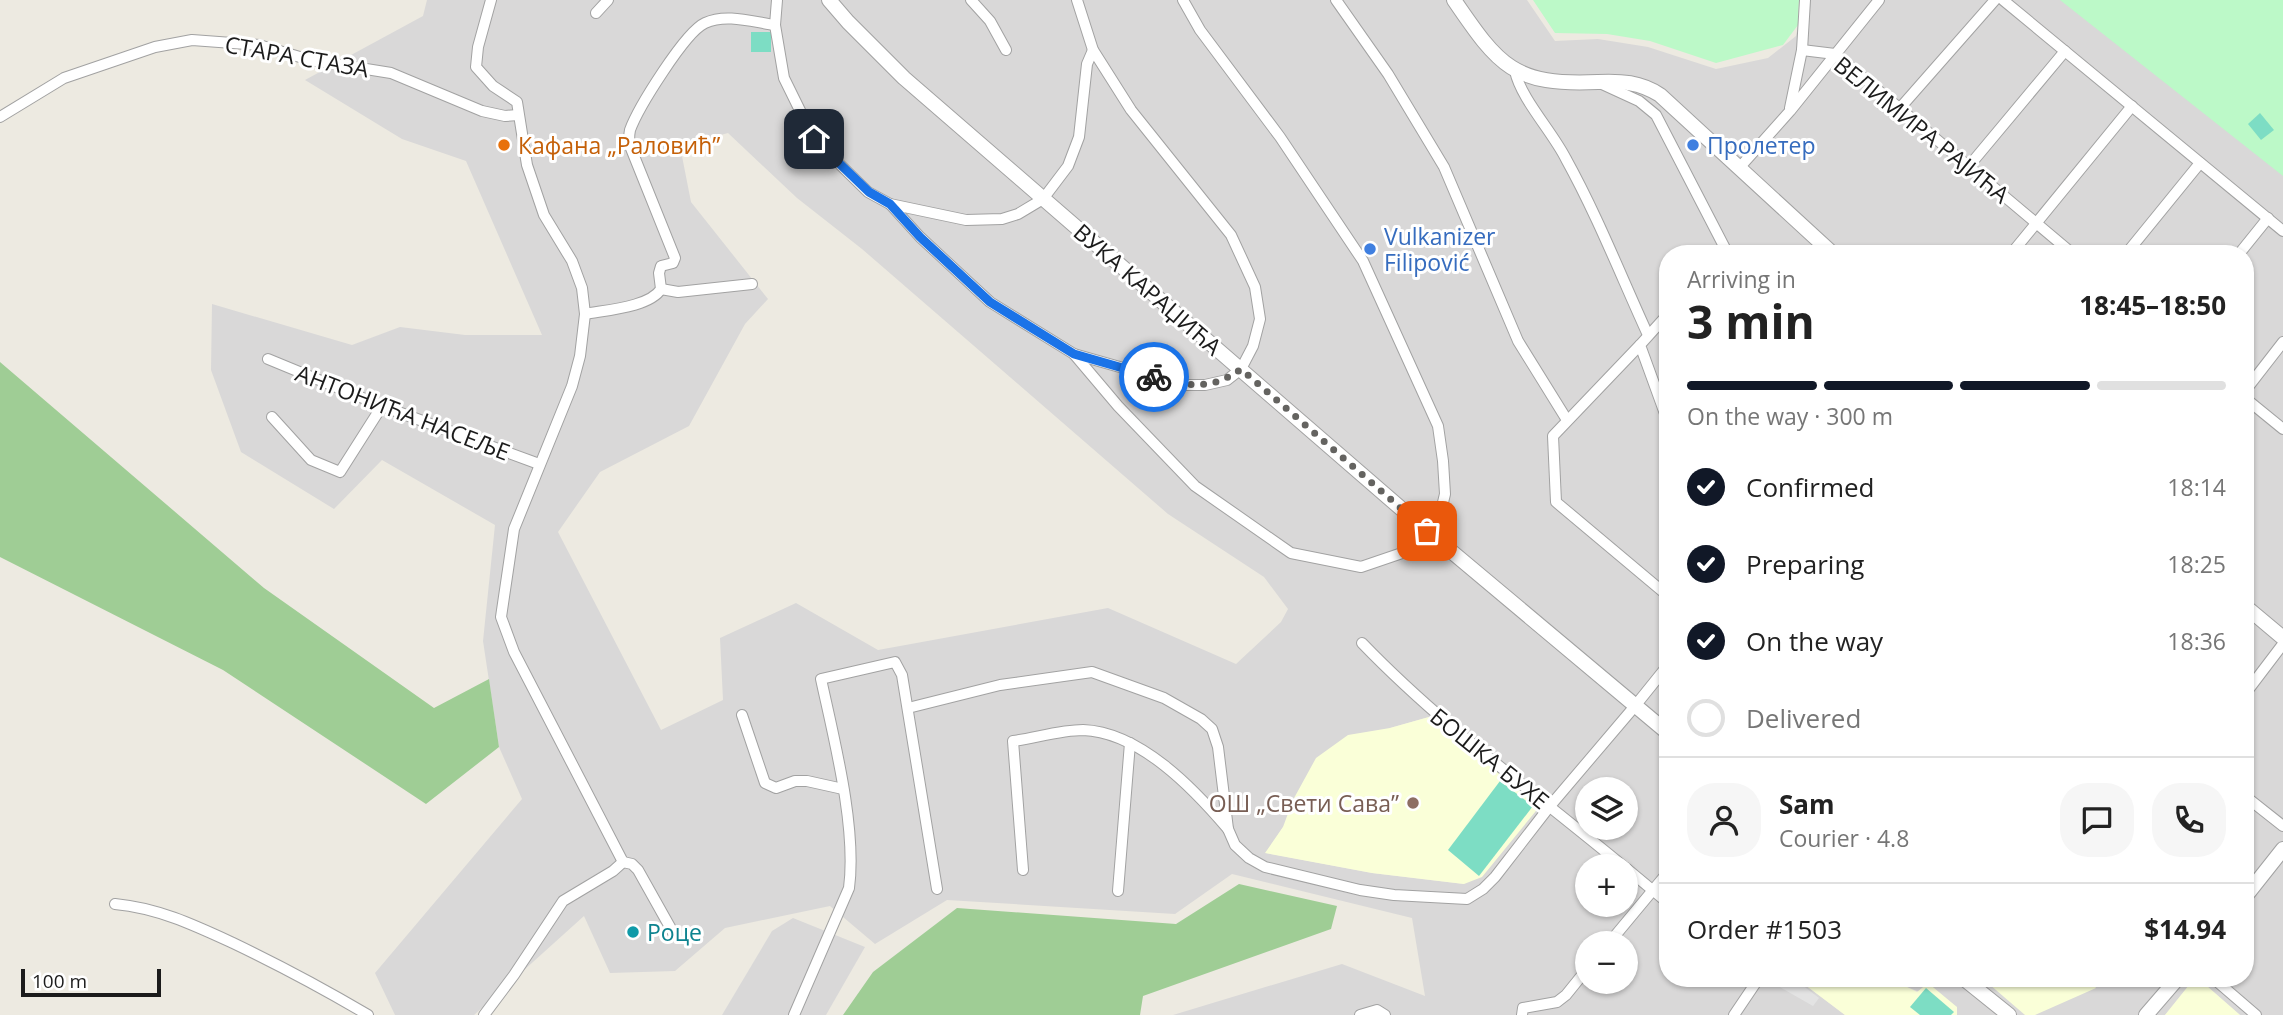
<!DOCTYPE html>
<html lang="en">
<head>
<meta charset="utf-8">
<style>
	body { margin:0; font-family:"Open Sans",sans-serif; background:#f6f6f6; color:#222; height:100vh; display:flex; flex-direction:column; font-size:26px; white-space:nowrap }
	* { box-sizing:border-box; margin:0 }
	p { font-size:23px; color:#767676 }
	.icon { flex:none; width:38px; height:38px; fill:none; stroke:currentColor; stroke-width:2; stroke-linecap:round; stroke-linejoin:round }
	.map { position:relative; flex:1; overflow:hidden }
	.side { position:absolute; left:1659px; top:245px; width:595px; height:742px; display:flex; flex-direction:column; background:#fff; border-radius:28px; box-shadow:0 2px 5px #0004 }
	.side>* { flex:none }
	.controls { position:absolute; left:1575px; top:777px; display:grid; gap:14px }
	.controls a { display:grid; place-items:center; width:63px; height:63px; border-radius:50%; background:#fff; box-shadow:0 2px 5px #0004; font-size:35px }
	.scale { position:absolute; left:21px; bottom:18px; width:140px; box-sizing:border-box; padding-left:7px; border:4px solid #1b1b1b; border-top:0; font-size:19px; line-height:24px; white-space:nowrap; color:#1b1b1b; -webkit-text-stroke:5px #fff; paint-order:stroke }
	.pin { position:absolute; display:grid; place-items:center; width:60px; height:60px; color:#fff; margin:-30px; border-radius:14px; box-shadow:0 4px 10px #0006 }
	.courier { position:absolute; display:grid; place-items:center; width:70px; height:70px; margin:-35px; border:5px solid #1a73e8; border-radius:50%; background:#fff; color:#222; box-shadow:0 2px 9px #0007 }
	.head em { font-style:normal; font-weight:700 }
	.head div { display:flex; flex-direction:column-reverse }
	.head { display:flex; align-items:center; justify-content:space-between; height:119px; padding:0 28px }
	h1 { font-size:46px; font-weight:700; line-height:52px }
	.bar { display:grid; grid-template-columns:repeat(4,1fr); gap:10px 7px; align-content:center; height:84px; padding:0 28px }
	.bar i { height:9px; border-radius:5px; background:#e0e0e0 }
	.bar .selected { background:#111827 }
	.bar p { grid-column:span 4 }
	.line { display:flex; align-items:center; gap:18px; padding:0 28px; border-top:2px solid #e0e0e0 }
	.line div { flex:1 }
	.round { display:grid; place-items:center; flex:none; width:74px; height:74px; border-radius:28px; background:#f6f6f6 }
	ol { padding:0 28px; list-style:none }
	li { display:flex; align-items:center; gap:21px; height:77px }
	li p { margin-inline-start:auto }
	li .icon { padding:7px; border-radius:50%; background:#111827; color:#fff; stroke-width:4 }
	li:last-child { color:#767676 }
	li i { width:38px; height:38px; border:4px solid #e0e0e0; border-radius:50% }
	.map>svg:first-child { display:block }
	.residential { fill:#d9d8d8; fill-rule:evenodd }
	.education { fill:#faffd8 }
	.forest { fill:#9fcd95 }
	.park { fill:#bcf9c8 }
	.pitch { fill:#7dddc4 }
	.parking { fill:#e3e3e3 }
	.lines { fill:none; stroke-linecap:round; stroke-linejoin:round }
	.minor-casing { stroke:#a2a2a2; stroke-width:12 }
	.tertiary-casing { stroke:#a2a2a2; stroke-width:16 }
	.minor { stroke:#fff; stroke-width:10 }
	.tertiary { stroke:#fff; stroke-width:14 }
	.done { stroke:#646360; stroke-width:7; stroke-dasharray:0 12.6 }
	.route { stroke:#1a73e8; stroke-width:9 }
	.food-dot { fill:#e8710a; stroke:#fff; stroke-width:2.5 }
	.shop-dot { fill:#3f7fe0; stroke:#fff; stroke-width:2.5 }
	.education-dot { fill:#8d6e63; stroke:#fff; stroke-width:2.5 }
	.culture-dot { fill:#0f9aa8; stroke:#fff; stroke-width:2.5 }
	.labels { text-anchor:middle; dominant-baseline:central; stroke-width:6; stroke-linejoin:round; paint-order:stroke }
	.street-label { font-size:23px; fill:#1b1b1b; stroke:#fff }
	.food-label { font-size:23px; fill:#c56008; stroke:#fff; text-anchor:start }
	.shop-label { font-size:23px; fill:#366cbe; stroke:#fff; text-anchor:start }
	.education-label { font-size:23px; fill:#785e54; stroke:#fff; text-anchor:end }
	.culture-label { font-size:23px; fill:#0d838f; stroke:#fff; text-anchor:start }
</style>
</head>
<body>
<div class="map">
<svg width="2283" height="1015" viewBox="0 0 2283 1015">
	<rect width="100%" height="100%" fill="#edeae1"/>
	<!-- residential -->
	<g class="residential">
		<path d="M427 0H1527L1555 41 1598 39 1648 47 1716 69 1768 58 1796 36 1803 0H2283V1015H2240L2200 980 2193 981 2165 1015H1957V1007L1907 987 1913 978H2245V254H1668V978H1796L1845 1015H1173L1342 964 1425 996 1412 918 1232 874 1175 914 947 900 875 944 830 906 725 928 675 971 610 973 584 916 474 1015H395L375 973 522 799 499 747 483 641 495 525 382 460 334 509 241 452 211 370 212 304 352 345 400 327 465 335H542L466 161 402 139 305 80 423 16ZM728 133 797 198 862 249 1168 514 1264 577 1288 609 1281 622 1236 664 1108 608 878 650 796 603 720 638 723 700 661 730 558 532 600 472 689 426 745 324 768 299 691 202 680 146ZM1429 717 1464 884 1372 873 1266 853 1283 827 1390 728ZM1587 789H1626V828H1587ZM1587 866H1626V905H1587ZM1587 943H1626V982H1587Z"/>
		<polygon points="793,918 865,947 826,1015 722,1015 772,931"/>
	</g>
	<!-- education -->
	<g class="education">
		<polygon points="1429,717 1540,806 1482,877 1464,884 1372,873 1265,853 1283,827 1293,800 1316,758 1348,735 1390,728"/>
		<polygon points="1796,978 1913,978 1907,987 1917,992 1928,983 1957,1007 1957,1015 1845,1015"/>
		<polygon points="1982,978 2090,978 2096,988 2035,1015 2025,1015"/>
		<polygon points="2193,980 2200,980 2240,1015 2165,1015"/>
	</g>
	<!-- forest -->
	<g class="forest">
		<polygon points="0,362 264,588 434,708 489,679 499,747 426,804 223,670 0,557"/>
		<polygon points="1239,884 1337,906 1331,929 1143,996 1140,1015 843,1015 873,972 957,908 1176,924"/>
	</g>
	<!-- park -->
	<g class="park">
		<polygon points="1533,0 1799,0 1798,25 1783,45 1716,63 1650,41 1607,34 1555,33"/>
		<polygon points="2060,0 2283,0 2283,176"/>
	</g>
	<!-- pitch -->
	<g class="pitch">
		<rect x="751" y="32" width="20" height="20"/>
		<polygon points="2260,113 2274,130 2261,140 2248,124"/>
		<polygon points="1500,781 1533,806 1479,876 1448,850"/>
		<polygon points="1926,988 1954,1012 1951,1015 1920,1015 1910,1007"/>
	</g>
	<!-- parking -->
	<polygon class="parking" points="1775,978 1793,978 1819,998 1813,1006 1778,986"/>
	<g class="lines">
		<defs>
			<g id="minor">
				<polyline points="491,0 478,47 476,67 493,86 517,102 527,165 544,215 572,261 582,288 585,314 580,356 572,386 514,529 501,617 514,652 623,862"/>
				<polyline points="777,0 775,25 784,78 814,139 868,192 890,204 966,220 1002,219 1018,214 1043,199 1068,166 1079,137 1087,64 1093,50"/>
				<polyline points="971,0 990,21 1006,50"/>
				<polyline points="1336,0 1388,74 1444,167 1518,341 1567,420"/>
				<polyline points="2003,0 2283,231"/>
				<polyline points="596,13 608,0"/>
				<polyline points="1802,50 1835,54 2073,254"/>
				<path d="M1515 71C1521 99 1552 131 1566 159 1597 215 1621 276 1648 335"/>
				<polyline points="1602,84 1639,101 1656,115 1728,254"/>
				<polyline points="1790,108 1802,50 1805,0"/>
				<polyline points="1900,108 1995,0"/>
				<polyline points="0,117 64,78 155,47 192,40 259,45 310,60 391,73 482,111 505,116 518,115"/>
				<polyline points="1969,166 2065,51"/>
				<polyline points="1740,167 1790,111 1879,0"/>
				<polyline points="890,204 920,237 990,302 1074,354 1183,385 1205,385 1227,380 1241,369 1253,346 1260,319 1255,287 1231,235 1131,110 1093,50 1077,0"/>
				<polyline points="2011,254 2132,106"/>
				<polyline points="2126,254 2200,163"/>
				<polyline points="2239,254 2268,218"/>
				<polyline points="661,289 678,292 752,284"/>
				<path d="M585 314C606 310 650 307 661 289L659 273 661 266 673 263 675 258 630 146C629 141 629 135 630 130 638 108 685 32 705 23 726 13 753 22 775 25"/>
				<polyline points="1668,314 1640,345 1668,422"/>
				<polyline points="1640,345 1553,436 1556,502 1668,596"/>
				<polyline points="1074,354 1118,406 1195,486 1291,553 1361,567 1405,552 1440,515 1445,494 1443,461 1438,426 1363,261 1280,137 1200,30 1183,0"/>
				<polyline points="268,359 382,406 539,464"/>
				<polyline points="2245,391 2283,342"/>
				<polyline points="2245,398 2283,429"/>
				<polyline points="272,417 311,460 340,472 382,406"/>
				<path d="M1362 643C1442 726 1535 793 1623 866"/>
				<polyline points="2245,694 2283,644"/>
				<polyline points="908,708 1000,685 1092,672 1164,698 1201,719 1212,729 1218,747 1228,829 1235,845 1249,858 1265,867 1360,890 1394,895 1467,899 1483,889 1495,877 1550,806 1635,706 1668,665"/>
				<polyline points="742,715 765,783 776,788 795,781 807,781 843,789"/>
				<polyline points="2245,796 2283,826"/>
				<polyline points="623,862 632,864 638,870 675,936"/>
				<polyline points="1626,868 1668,903"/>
				<path d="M1023 870 1013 741C1035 738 1061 730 1083 730 1140 732 1194 789 1228 829"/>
				<polyline points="1118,891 1130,743"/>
				<path d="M115 904C158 908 194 925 233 943 279 965 324 989 368 1015"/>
				<polyline points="1609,943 1668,872"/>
				<polyline points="2213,978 2256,1015"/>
				<polyline points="484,1015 514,975 563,901 613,871 623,862"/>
				<path d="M794 1015 849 888C857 828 834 739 821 679L895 662 902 675 937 889"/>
				<polyline points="1360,1015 1377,1010 1385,1015"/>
				<polyline points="1522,1015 1523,1008 1557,1002 1566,995 1587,969"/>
				<polyline points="1734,1015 1759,978"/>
			</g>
			<g id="tertiary">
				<polyline points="829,0 848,22 904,78 1427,531 1668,733"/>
				<path d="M1454 0C1499 66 1514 86 1598 82 1621 81 1640 82 1660 95L1833 254"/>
				<polyline points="2245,606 2283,638"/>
				<polyline points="2245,897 2283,849"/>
				<polyline points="1963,978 2009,1015"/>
				<polyline points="2146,1015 2178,978"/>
			</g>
		</defs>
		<!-- minor casing -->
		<use href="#minor" class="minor-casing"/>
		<!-- tertiary casing -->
		<use href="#tertiary" class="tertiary-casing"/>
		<!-- minor -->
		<use href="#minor" class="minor"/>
		<!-- tertiary -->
		<use href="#tertiary" class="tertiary"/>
	</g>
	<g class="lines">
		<!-- done -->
		<path class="done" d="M1154 377C1188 386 1211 391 1241 369L1427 531"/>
		<!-- route -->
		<polyline class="route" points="814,139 869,192 890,204 920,237 990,302 1074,354 1154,377"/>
	</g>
	<!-- markers -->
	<circle class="food-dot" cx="504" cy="145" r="7"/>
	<g class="shop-dot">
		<circle cx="1693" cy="145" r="7"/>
		<circle cx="1370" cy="249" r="7"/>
	</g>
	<circle class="education-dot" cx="1413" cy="803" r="7"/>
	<circle class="culture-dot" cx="633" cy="932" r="7"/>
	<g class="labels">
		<!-- street labels -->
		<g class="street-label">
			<text transform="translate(297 56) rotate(10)">СТАРА СТАЗА</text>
			<text transform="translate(1922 129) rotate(39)">ВЕЛИМИРА РАЈИЋА</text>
			<text transform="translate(1148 289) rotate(41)">ВУКА КАРАЏИЋА</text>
			<text transform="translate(403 412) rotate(21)">АНТОНИЋА НАСЕЉЕ</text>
			<text transform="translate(1490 758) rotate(39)">БОШКА БУХЕ</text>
		</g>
		<!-- food labels -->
		<g class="food-label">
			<text x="518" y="145">Кафана „Раловић”</text>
		</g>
		<!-- shop labels -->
		<g class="shop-label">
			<text x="1707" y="145">Пролетер</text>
			<text x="1384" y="236">Vulkanizer<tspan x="1384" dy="26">Filipović</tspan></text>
		</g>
		<!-- education labels -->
		<g class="education-label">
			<text x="1399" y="803">ОШ „Свети Сава”</text>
		</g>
		<!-- culture labels -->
		<g class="culture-label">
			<text x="647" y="932">Роце</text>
		</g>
	</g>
</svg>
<div class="controls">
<a><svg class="icon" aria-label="layers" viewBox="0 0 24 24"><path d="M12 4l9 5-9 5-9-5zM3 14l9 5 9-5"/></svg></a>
<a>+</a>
<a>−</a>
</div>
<div class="scale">100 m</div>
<div class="pin" style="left:1427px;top:531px;background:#ea580c"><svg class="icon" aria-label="bag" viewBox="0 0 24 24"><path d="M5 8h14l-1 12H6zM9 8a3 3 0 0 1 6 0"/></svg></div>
<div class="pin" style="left:814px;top:139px;background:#1f2937"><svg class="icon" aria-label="home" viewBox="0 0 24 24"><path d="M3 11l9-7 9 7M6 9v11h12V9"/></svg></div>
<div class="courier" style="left:1154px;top:377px"><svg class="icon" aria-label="bike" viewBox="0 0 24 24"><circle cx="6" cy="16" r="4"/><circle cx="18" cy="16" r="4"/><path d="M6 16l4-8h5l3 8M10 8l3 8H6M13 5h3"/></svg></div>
<section class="side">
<div class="head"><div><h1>3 min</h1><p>Arriving in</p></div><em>18:45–18:50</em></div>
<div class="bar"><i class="selected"></i><i class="selected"></i><i class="selected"></i><i></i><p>On the way · 300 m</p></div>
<ol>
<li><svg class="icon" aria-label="check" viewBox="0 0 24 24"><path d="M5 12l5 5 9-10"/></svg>Confirmed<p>18:14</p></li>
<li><svg class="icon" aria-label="check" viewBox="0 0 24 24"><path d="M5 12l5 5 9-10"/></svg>Preparing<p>18:25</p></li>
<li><svg class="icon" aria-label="check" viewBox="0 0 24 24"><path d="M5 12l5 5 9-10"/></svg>On the way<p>18:36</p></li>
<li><i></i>Delivered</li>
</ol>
<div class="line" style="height:126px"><a class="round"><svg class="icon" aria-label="person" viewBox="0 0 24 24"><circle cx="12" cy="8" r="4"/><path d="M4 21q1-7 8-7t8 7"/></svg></a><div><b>Sam</b><p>Courier · 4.8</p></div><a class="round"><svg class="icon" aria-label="chat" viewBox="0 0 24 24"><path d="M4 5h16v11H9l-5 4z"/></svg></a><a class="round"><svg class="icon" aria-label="phone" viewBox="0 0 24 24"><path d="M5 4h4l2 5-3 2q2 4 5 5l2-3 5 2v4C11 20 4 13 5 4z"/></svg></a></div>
<div class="line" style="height:91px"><div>Order #1503</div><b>$14.94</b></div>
</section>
</div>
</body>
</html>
